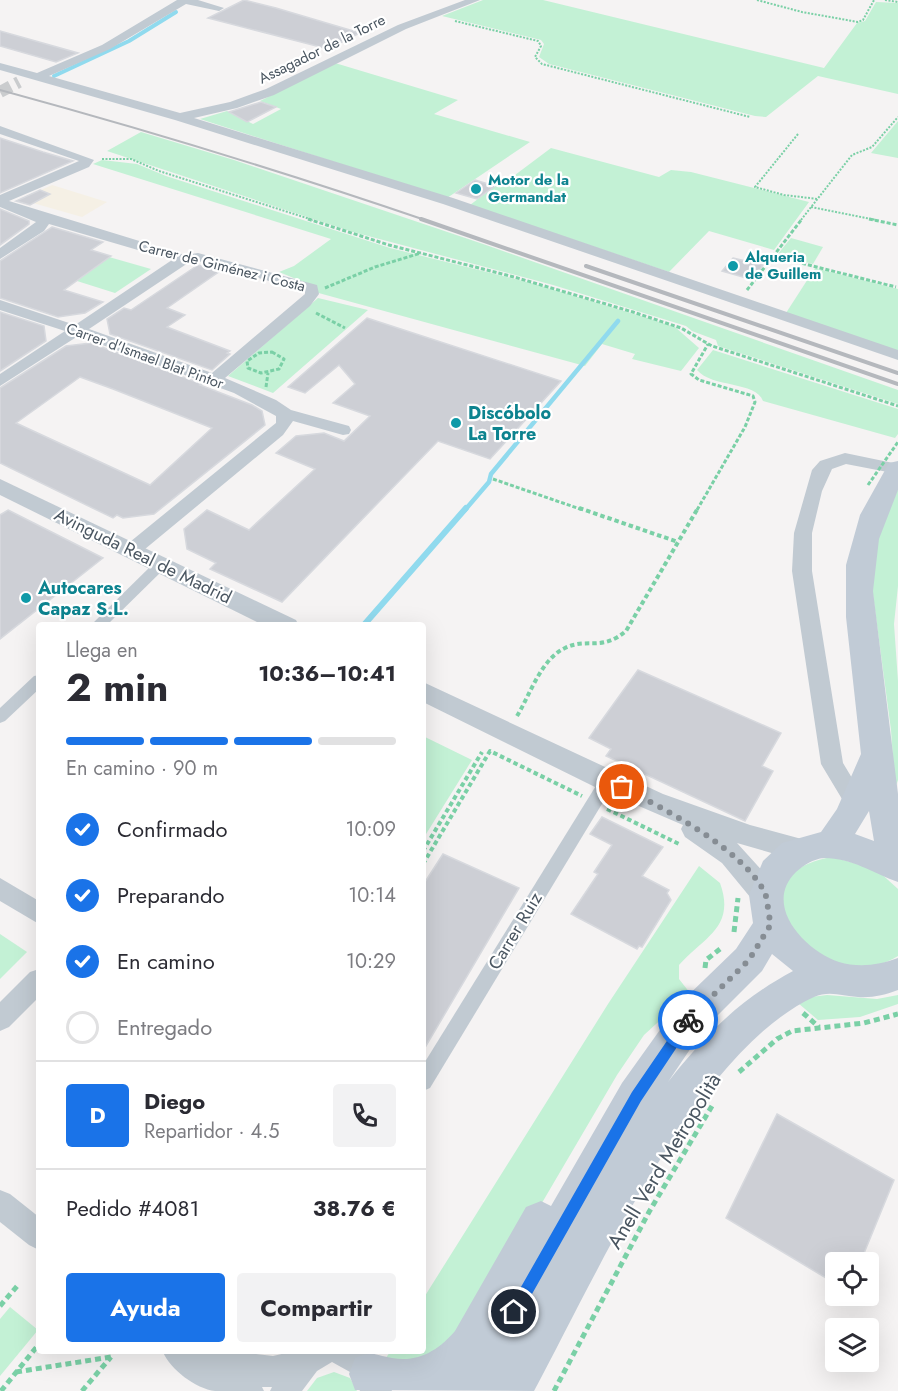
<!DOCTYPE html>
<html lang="es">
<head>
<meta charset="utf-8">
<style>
	body { margin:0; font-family:Jost,sans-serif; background:#f2f2f3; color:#2b2b33; height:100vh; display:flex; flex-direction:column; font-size:22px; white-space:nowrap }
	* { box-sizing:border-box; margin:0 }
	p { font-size:20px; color:#7c7c81 }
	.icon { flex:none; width:33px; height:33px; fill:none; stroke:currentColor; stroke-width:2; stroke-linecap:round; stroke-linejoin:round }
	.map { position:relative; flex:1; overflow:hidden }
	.sheet { position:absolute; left:36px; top:622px; width:390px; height:732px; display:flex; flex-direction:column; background:#fff; border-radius:6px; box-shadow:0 6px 24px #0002 }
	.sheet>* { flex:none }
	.fabs { position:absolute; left:825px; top:1252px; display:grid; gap:12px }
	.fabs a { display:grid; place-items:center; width:54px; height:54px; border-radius:6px; background:#fff; box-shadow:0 6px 24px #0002; font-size:30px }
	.pin { position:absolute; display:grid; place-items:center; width:51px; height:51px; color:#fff; margin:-26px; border:3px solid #fff; border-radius:50%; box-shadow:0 2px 6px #0007 }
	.courier { position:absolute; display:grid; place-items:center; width:60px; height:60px; margin:-30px; border:4px solid #1a73e8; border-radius:50%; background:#fff; color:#222; box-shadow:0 2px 8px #0007 }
	.summary em { font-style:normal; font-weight:700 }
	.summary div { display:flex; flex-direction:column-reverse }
	.summary { display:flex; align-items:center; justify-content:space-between; height:102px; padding:0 30px }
	h1 { font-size:39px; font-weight:700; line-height:45px }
	.bar { display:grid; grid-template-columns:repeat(4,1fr); gap:9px 6px; align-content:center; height:72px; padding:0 30px }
	.bar i { height:8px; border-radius:4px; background:#e1e1e2 }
	.bar .current { background:#1a73e8 }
	.bar p { grid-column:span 4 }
	.line { display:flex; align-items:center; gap:15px; padding:0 30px; border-top:2px solid #e1e1e2 }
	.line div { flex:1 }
	.round { display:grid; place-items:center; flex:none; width:63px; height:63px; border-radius:6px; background:#f2f2f3 }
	ol { padding:0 30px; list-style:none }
	li { display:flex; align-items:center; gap:18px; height:66px }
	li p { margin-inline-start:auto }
	li .icon { padding:6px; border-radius:50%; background:#1a73e8; color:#fff; stroke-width:4 }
	li:last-child { color:#7c7c81 }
	li i { width:33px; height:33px; border:3px solid #e1e1e2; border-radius:50% }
	.button { display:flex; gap:12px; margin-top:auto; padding:12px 30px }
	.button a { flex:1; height:69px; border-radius:6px; background:#1a73e8; color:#fff; font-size:24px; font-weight:700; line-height:69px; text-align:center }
	.button a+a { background:#f2f2f3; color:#2b2b33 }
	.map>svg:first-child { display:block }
	.green { fill:#c3f1d5 }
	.sand { fill:#f5f0e5 }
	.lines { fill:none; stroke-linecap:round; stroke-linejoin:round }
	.stream-far2 { stroke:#90daee; stroke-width:4 }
	.stream-far1 { stroke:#90daee; stroke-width:4.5 }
	.stream { stroke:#90daee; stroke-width:6 }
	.building { fill:#cdcfd5; stroke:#d7d9de; stroke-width:1.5; fill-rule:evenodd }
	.minor-tunnel { stroke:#caccce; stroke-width:12; stroke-dasharray:12 6; stroke-linecap:butt }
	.path-far3 { stroke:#7ad0a6; stroke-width:2; stroke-dasharray:2 1.5; stroke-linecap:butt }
	.path-far2 { stroke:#7ad0a6; stroke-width:3; stroke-dasharray:4 2; stroke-linecap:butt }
	.path-far1 { stroke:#7ad0a6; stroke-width:4; stroke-dasharray:4.5 3; stroke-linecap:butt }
	.path { stroke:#7ad0a6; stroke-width:5; stroke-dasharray:6 4; stroke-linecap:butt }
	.pedestrian { fill:#c1cad2; fill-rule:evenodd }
	.minor { fill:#c1cad2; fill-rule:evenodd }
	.tertiary { fill:#c1cad2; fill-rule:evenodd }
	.secondary { fill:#c1cbd6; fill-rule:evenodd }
	.rail-far1 { stroke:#b5b8bd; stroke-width:2 }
	.rail { stroke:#b5b8bd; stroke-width:4 }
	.path-bridge { stroke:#7ad0a6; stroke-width:3; stroke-dasharray:4 2; stroke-linecap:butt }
	.route { fill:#1a73e8 }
	.done { stroke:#868d94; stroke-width:6; stroke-dasharray:0 10.8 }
	.culture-dot { fill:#0f9aa8; stroke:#fff; stroke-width:2 }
	.labels { text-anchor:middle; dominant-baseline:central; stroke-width:4.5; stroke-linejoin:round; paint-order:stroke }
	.far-street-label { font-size:15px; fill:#4a5661; stroke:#fff }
	.far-culture-label { font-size:15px; font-weight:bold; fill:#0d838f; stroke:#fff; text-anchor:start }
	.culture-label { font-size:18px; font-weight:bold; fill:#0d838f; stroke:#fff; text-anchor:start }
	.street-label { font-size:18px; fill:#4a5661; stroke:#fff }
	.near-street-label { font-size:21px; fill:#4a5661; stroke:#fff }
</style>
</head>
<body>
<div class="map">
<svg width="898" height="1391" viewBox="0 0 898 1391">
	<rect width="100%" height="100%" fill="#f5f3f3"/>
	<!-- green -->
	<g class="green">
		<polygon points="483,0 543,0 824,68 857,23 865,21 876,2 898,3 898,94 818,76 766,117 755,116 549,64 539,57 544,44 541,40 442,16"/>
		<polygon points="335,63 458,100 434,114 530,142 447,198 200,119 227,111 253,124 281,109 260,101"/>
		<polygon points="898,121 898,158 871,153"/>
		<polygon points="141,132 234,160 486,245 898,390 898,404 718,346 716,340 692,331 686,326 553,285 353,232 107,151"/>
		<polygon points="551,148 659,177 671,170 691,172 809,202 774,250 709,231 669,272 470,205 495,186 499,187"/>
		<polygon points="102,160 137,164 166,176 390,248 531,283 641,316 675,327 699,348 681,371 632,359 635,354 602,344 585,366 315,292 313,286 279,272 294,266 331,239 93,164"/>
		<polygon points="791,238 823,247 813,264 777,255"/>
		<polygon points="109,257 151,269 115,293 77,281"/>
		<polygon points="815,268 898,289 898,351 786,313"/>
		<polygon points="318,298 368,310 273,393 228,376"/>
		<path d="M713 350 898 409V434L895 438 763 401C756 381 712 388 697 370Z"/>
		<polygon points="898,489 898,586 894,624 898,681 898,780 895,788 891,730 873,595 873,566 878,538"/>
		<polygon points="423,736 472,760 423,839"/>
		<path d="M832 857 876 869 898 889V956C818 1006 720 875 832 857Z"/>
		<path d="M699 866 720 883C736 927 704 937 679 965V979L690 993 644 1035 617 1075 461 1341 448 1357 383 1362 390 1352H423V1299L608 1004Z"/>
		<polygon points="0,934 27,952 0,979"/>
		<polygon points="827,995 877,999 898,995 898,1004 860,1017 818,1020 798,1003 811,997"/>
		<polygon points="10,1307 38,1330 0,1376 0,1319"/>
		<polygon points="334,1372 350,1378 357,1391 307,1391 317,1378"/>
	</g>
	<!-- sand -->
	<polygon class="sand" points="52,185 107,202 82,217 33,203 49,194 41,190"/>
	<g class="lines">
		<!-- stream-far2 -->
		<polyline class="stream-far2" points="54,76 129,41 176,12"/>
		<!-- stream-far1 -->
		<polyline class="stream-far1" points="465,510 489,482 491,474 618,321"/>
		<!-- stream -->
		<polyline class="stream" points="363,626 466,508"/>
	</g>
	<!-- building -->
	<g class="building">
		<polygon points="244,0 276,8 360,33 328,49 208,18"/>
		<polygon points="0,31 78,53 56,62 0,46"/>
		<polygon points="261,102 276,107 247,122 229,112"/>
		<polygon points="0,138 43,152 73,161 0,193"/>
		<polygon points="475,180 495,186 477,199 456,193"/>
		<polygon points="40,190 50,194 30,205 16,201"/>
		<polygon points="0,209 29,221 29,224 0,245"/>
		<polygon points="52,227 103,242 91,250 111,256 64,290 103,302 85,313 58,317 0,298 0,261"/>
		<polygon points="733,258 763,265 753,280 722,271"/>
		<polygon points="198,265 220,271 167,308 185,315 167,327 230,351 227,353 230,354 212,370 110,334 107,319 124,308 131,310"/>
		<polygon points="0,312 44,326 46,341 0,371"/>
		<polygon points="367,318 561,381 490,459 438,441 282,602 210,569 216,563 187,549 184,529 207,510 249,530 315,469 276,453 296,436 324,433 344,441 370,416 333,403 355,384 339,365 305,393 288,387"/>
		<path d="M91 343 202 384 200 385 252 405 262 411 265 425 154 514 123 518 117 515 113 518 0 463V388L66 346ZM80 377 113 389 212 428 150 485 16 423Z"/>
		<polygon points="8,510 103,558 0,639 0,515"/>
		<polygon points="638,670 781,733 762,766 773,771 745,821 606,756 611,749 589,738"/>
		<polygon points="602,817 663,847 642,876 669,890 667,893 671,900 642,947 639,946 637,949 571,914 598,874 594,872 612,845 590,834"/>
		<polygon points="443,854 519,888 423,1051 423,885"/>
		<polygon points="777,1114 894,1180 860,1263 836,1263 836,1284 726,1218"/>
	</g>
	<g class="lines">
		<!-- minor-tunnel -->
		<polyline class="minor-tunnel" points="0,92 19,82"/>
		<!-- path-far3 -->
		<g class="path-far3">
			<polyline points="757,0 802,12 858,22 863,20 874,0"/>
			<polyline points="885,0 898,2"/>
			<polyline points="455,21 538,41 541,46 535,57 542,64 750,117"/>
			<polyline points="798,134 755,187 784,195 818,199"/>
			<polyline points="102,159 131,159 159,171 313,220"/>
			<polyline points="811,207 876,220"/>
			<polyline points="801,220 852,155 872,147 898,117"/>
		</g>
		<!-- path-far2 -->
		<g class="path-far2">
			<polyline points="308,219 389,245 514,277 633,312 681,328 712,346 898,406"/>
			<polyline points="869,219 898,225"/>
			<polyline points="773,256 896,287"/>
			<polyline points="325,288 375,267 421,253"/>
			<polyline points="747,290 802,219"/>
			<polyline points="316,313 345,328"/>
			<polygon points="272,352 284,359 279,369 261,373 248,368 247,361 259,353"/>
			<polyline points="266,387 268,373"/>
			<polyline points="493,479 583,510"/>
			<polyline points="697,510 745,427 755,402 753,396 699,380 691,374 708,344"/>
		</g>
		<!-- path-far1 -->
		<g class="path-far1">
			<polyline points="579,508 678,542"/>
			<path d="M517 716C530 695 541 659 565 648 588 637 601 652 626 631L698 508"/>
			<polyline points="607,809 679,844"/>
			<polyline points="423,851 482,752"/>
			<polyline points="423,864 490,751 582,796"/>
		</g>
		<!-- path -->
		<g class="path">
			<polyline points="734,932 738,898"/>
			<polyline points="705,968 706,960 720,949"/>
			<polyline points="803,1013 819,1027"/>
			<polyline points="739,1072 777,1039 792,1031 864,1023 898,1014"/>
			<polyline points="0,1306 18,1285"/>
			<polyline points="16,1372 111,1357"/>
			<polyline points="1,1391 39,1344"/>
			<polyline points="82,1391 111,1357"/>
			<polyline points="554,1391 649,1212 712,1106"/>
		</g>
		<!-- pedestrian -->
		<g class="pedestrian">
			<polygon points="161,559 166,561 168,564 166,567 106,626 90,626 156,561"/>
			<polygon points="39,675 39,689 5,721 0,723 0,708 34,676"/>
			<polygon points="608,774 614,776 616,780 614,784 430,1088 423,1091 423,1065 602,776"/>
		</g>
		<!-- minor -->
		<g class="minor">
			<polygon points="177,0 198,0 224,8 219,11 186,4 110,49 49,76 180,113 230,102 266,89 398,25 465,0 480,0 406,29 274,95 237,108 194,118 453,198 898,350 898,360 443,204 175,120 0,70 0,63 37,73 102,45"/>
			<path d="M0 126 94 160 89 167 9 201 185 255 198 253 317 285 319 294 310 306 225 378 276 400 291 410 349 426 351 430 349 434 343 435 293 421 283 435 139 554H125L123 550 125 546 271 427 276 423V416L234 393 78 336 0 386V374L65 331 0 310V300L75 325 172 260 49 224 44 231 0 259V248L36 222 0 207V195L79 161 0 134ZM198 261 305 291V294L212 373 89 329 188 263Z"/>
			<polygon points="845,453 898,464 898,474 846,464 832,469 822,491 812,533 812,571 843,763 867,803 864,809 856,812 848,809 821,764 792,571 794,533 812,470 820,461"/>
			<polygon points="0,878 39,901 39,924 0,901"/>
			<polygon points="39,969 39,997 9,1027 0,1031 0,1002 30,972"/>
			<polygon points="0,1190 10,1194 39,1217 39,1250 29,1245 0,1222"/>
			<path d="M163 1352H241L273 1356 290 1352H373L383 1367 392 1391H360L350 1372 332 1362 317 1371 302 1391H270L272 1387H262L264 1391C248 1391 231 1391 215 1391 196 1389 170 1369 163 1352Z"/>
		</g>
		<!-- tertiary -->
		<g class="tertiary">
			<polygon points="0,479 296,620 299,626 265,626 0,495"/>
			<polygon points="423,682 663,794 750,825 809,841 813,849 809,857 799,861 737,843 775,885 780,894 775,903 765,906 755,903 722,863 685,837 681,829 683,825 597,788 423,702"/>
		</g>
		<!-- secondary -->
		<path class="secondary" d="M898 461V490L879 539 873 591 898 794V882C873 873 852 858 824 858 813 859 804 865 796 872 762 905 805 951 839 962 859 968 879 965 898 958V990C885 995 872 998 858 997 843 996 829 990 814 997 696 1051 595 1278 534 1391L355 1390 349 1374 355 1358C373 1351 374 1355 392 1358 418 1363 439 1350 455 1331L526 1207 541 1201 551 1206 622 1083 677 1006 736 949 753 923 749 895 763 861 782 843 821 832 837 809 861 754 846 617V565L860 515 889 463ZM869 811 874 841 855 834ZM772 954 793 971C739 1000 706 1034 668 1082L703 1030 762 971Z"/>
		<!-- rail-far1 -->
		<path class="rail-far1" d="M0 90C143 129 285 172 425 220"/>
		<!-- rail -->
		<g class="rail">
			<polyline points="421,219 898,384"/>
			<polyline points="586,266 898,373"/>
		</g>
		<!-- path-bridge -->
		<polyline class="path-bridge" points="868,485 898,442"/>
	</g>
	<!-- route -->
	<polygon class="route" points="688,1014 694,1020 693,1023 641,1101 519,1317 509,1317 509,1308 632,1092 684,1016"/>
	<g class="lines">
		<!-- done -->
		<path class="done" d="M622 787C663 808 744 850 765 893 768 901 768 915 771 924L749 960 688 1020"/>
	</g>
	<!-- markers -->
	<g class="culture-dot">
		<circle cx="476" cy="189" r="6"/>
		<circle cx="733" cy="266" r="6"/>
		<circle cx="456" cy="423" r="6"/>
		<circle cx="26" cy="598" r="6"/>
	</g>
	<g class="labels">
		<!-- far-street labels -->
		<g class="far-street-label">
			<text transform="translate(322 49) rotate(-26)">Assagador de la Torre</text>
			<text transform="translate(222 266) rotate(14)">Carrer de Giménez i Costa</text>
			<text transform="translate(145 356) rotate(20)">Carrer d'Ismael Blat Pintor</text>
		</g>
		<!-- far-culture labels -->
		<g class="far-culture-label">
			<text x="488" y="180">Motor de la<tspan x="488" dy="17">Germandat</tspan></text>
			<text x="745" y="257">Alqueria<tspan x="745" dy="17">de Guillem</tspan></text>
		</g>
		<!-- culture labels -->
		<g class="culture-label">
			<text x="468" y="413">Discóbolo<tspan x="468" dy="21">La Torre</tspan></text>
			<text x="38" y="588">Autocares<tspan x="38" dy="21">Capaz S.L.</tspan></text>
		</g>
		<!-- street labels -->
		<g class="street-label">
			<text transform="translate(143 556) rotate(26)">Avinguda Real de Madrid</text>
			<text transform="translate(515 931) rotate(-59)">Carrer Ruiz</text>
		</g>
		<!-- near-street labels -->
		<g class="near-street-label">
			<text transform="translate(664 1161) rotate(-59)">Anell Verd Metropolità</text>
		</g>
	</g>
</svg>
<div class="fabs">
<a><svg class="icon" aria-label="locate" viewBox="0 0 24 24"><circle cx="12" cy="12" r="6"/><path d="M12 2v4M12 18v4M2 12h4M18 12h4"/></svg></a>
<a><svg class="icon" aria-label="layers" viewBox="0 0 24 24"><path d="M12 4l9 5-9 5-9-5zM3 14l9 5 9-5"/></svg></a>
</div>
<div class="pin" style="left:622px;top:787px;background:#ea580c"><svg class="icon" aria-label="bag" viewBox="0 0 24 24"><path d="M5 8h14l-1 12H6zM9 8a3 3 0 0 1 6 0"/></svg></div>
<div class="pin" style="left:514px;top:1312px;background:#1f2937"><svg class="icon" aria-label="home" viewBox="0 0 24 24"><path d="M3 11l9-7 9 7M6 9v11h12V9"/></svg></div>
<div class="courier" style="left:688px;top:1020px"><svg class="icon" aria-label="bike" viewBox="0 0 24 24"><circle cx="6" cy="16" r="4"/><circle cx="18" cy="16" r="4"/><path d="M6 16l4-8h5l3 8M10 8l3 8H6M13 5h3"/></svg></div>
<section class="sheet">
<div class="summary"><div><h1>2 min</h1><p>Llega en</p></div><em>10:36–10:41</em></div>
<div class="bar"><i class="current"></i><i class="current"></i><i class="current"></i><i></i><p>En camino · 90 m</p></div>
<ol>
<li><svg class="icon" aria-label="check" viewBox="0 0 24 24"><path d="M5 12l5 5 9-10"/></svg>Confirmado<p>10:09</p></li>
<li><svg class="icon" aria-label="check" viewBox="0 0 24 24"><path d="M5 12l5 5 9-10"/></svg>Preparando<p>10:14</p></li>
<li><svg class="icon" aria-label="check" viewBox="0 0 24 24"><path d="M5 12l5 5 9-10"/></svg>En camino<p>10:29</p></li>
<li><i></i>Entregado</li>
</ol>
<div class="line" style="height:108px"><b class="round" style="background:#1a73e8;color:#fff">D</b><div><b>Diego</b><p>Repartidor · 4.5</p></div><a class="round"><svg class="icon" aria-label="phone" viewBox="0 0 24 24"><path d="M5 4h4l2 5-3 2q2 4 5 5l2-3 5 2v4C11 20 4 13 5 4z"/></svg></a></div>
<div class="line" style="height:78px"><div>Pedido #4081</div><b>38.76 €</b></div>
<div class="button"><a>Ayuda</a><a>Compartir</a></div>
</section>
</div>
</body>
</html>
